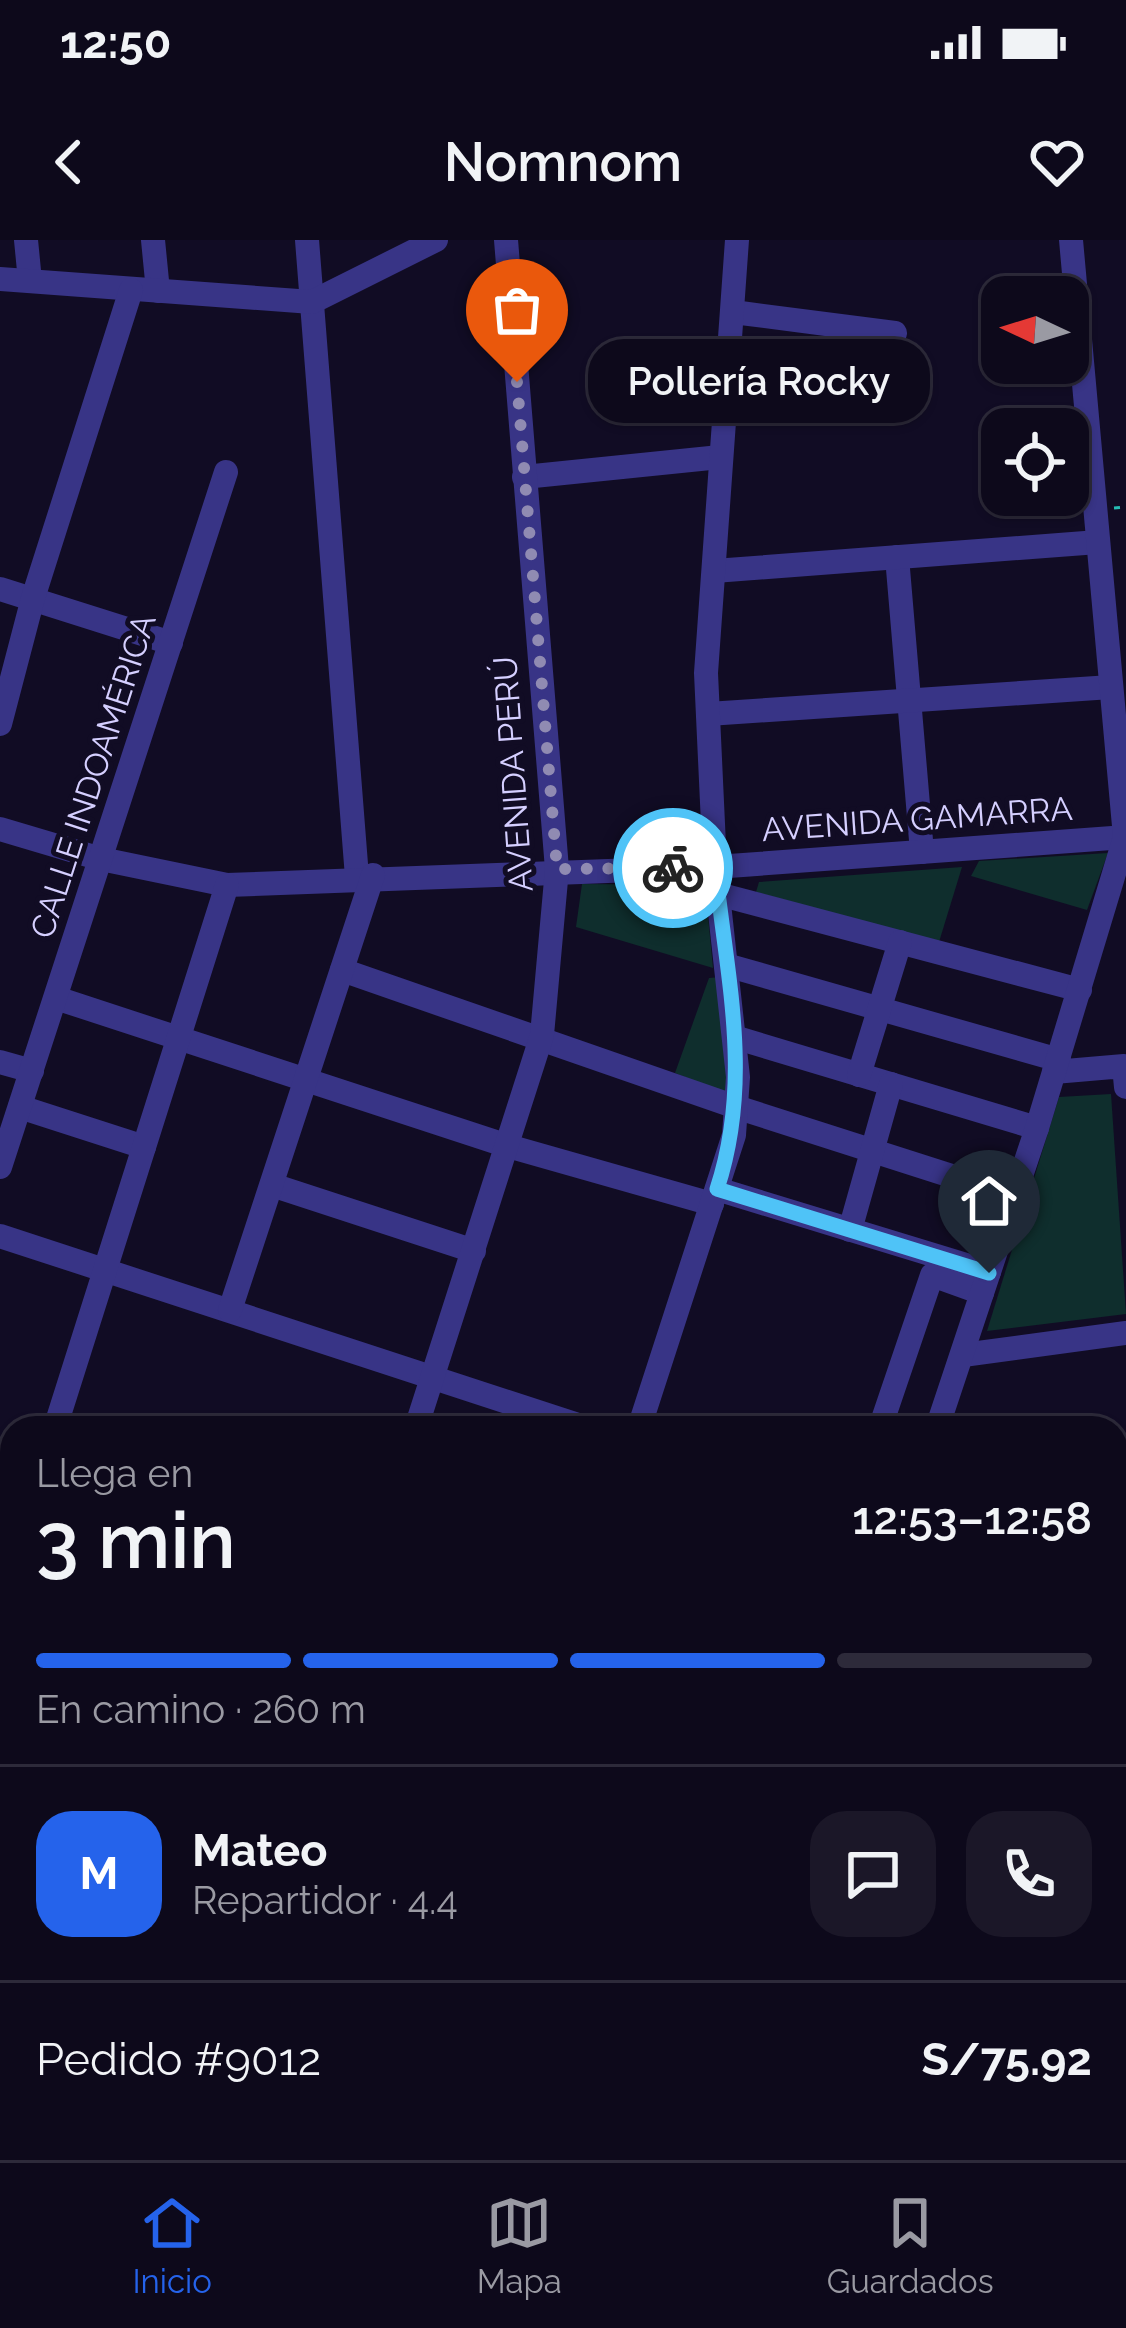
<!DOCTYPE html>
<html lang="es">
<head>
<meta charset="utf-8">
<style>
	body { margin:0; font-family:Raleway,sans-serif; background:#1b1728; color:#f1f3f6; height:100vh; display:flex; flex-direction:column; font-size:45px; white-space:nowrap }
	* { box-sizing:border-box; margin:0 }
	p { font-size:39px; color:#9a9aa3 }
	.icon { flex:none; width:66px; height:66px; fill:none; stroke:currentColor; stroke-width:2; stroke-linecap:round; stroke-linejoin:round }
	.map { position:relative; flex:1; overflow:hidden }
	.details { position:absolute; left:0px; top:1176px; width:1128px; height:744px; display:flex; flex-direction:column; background:#0d091b; border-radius:36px 36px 0 0; box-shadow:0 3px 9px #0004,0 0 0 3px #2d2a3a }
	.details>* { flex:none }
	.needle { width:78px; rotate:274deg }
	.controls { position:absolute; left:981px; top:36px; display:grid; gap:24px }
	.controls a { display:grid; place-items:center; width:108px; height:108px; border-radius:24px; background:#0d091b; box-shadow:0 3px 9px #0004,0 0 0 3px #2d2a3a; font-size:60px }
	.pin { position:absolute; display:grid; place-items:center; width:102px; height:102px; color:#fff; margin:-123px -51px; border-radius:50% 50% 50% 0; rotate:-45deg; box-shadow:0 0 12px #0007 }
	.pin .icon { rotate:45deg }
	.courier { position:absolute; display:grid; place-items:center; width:120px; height:120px; margin:-60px; border:9px solid #4fc3f7; border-radius:50%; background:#fff; color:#222; box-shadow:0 3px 15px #0007 }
	.bubble { position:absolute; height:84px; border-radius:36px; background:#0d091b; box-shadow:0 3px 9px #0004,0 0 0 3px #2d2a3a; font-size:39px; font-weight:600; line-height:84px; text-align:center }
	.overview em { font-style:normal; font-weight:600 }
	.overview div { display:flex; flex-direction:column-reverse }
	.overview { display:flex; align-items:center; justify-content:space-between; height:204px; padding:0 36px }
	h1 { font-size:78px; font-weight:600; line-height:90px }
	.bar { display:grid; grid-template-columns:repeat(4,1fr); gap:18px 12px; align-content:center; height:144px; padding:0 36px }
	.bar i { height:15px; border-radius:9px; background:#2d2a3a }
	.bar .selected { background:#2563eb }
	.bar p { grid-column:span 4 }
	.line { display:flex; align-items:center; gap:30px; padding:0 36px; border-top:3px solid #2d2a3a }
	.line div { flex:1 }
	.round { display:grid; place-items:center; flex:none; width:126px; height:126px; border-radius:36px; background:#1b1728 }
	.status { display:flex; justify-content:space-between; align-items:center; height:84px; padding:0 60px; background:#0d091b; direction:ltr }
	.status svg { height:33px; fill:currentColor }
	header { display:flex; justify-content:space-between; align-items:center; height:156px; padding:0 36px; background:#0d091b; font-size:54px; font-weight:600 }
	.tab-bar { display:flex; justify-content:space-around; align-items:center; height:168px; border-top:3px solid #2d2a3a; background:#0d091b; font-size:33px; color:#9a9aa3 }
	.tab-bar a { display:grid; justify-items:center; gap:6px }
	.tab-bar .selected { color:#2563eb }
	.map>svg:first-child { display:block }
	.green { fill:#0f2e2d }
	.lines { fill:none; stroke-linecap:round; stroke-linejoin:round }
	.path { stroke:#26bcb4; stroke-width:3; stroke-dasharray:6 9; stroke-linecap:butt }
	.minor { stroke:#383486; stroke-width:24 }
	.highway { stroke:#ff4a9f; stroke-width:33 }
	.done { stroke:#908bb2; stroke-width:12; stroke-dasharray:0 21.6 }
	.route { stroke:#4fc3f7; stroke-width:15 }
	.labels { text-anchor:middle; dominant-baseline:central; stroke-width:10; stroke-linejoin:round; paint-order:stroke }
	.street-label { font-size:33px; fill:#d5cfff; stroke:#110c24 }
</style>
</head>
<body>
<div class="status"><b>12:50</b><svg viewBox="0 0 49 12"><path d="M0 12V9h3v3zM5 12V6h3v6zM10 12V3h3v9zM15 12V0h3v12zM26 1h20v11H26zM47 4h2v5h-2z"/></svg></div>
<header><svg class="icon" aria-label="back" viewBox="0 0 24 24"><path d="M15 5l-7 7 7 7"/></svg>Nomnom<svg class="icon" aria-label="heart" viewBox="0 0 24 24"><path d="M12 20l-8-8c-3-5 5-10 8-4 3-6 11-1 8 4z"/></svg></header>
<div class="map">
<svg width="1126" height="1920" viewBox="0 0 1126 1920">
	<rect width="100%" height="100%" fill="#110c24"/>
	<!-- green -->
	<g class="green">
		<polygon points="1108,613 1087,670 971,636 979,621"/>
		<polygon points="962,627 939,702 756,652 759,642"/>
		<polygon points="582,644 705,645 713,728 576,687"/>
		<polygon points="721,737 730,855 675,833 709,738"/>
		<polygon points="1111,854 1126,1074 987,1091 1059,857"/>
	</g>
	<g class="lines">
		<!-- path -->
		<polyline class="path" points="1114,268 1126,267"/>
		<!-- minor -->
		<g class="minor">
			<polyline points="26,0 30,41"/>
			<polyline points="153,0 158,51"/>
			<polyline points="307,0 357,637"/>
			<polyline points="0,39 312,62 436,0"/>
			<polyline points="733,72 895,93"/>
			<polyline points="524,237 720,217"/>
			<polyline points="897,317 922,612"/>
			<polyline points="714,331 1098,302"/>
			<polyline points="0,349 171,403"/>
			<polyline points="708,474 1111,447"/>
			<polyline points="0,484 33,358 131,50"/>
			<polyline points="0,589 101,619 227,645 715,627 1126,597"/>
			<polyline points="718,654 1080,750"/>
			<polyline points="726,725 1059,820"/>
			<polyline points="342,730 736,867 1014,956"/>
			<polyline points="56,758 508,906 712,964"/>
			<polyline points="734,797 1037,888"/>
			<polyline points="0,822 32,831"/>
			<polyline points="1054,832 1124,826 1126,847"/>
			<polyline points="859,835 900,702"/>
			<polyline points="20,867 144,907"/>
			<polyline points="0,927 226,232"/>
			<polyline points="272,945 474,1011"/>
			<polyline points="717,949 989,1032"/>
			<polyline points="850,990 891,844"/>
			<polyline points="0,996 587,1188"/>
			<polyline points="230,1070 373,635"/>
			<polyline points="963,1115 1126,1093"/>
			<polyline points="55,1188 227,645"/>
			<polyline points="416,1188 542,795 557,629 506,0"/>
			<polyline points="639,1188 734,895 738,837 715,627 706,433 737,0"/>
			<polyline points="880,1188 932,1035 982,1053"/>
			<polyline points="937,1188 1037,888 1125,597 1071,0"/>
			<polyline points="1116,1278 1126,1277"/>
			<polyline points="1116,1524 1126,1503"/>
			<polyline points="885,1908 908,1920"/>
			<polyline points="931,1910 966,1920"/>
		</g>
		<!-- highway -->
		<g class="highway">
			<polyline points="1116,1467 1126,1466"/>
			<polyline points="594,1920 601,1908"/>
		</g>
	</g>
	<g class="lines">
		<!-- done -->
		<polyline class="done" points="517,142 557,629 673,628"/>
		<!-- route -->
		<path class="route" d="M673 628 715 627C727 738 753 840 717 949L989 1033"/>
	</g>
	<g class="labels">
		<!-- street labels -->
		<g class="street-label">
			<text transform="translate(513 534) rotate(-94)">AVENIDA PERÚ</text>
			<text transform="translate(93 536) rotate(-72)">CALLE INDOAMÉRICA</text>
			<text transform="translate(917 579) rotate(-4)">AVENIDA GAMARRA</text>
		</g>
	</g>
</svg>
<div class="controls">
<a><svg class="needle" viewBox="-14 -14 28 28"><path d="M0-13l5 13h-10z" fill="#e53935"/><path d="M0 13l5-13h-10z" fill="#9a9aa3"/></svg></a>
<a><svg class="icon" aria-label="locate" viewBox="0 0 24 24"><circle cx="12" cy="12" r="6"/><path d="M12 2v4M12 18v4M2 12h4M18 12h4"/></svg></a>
</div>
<div class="pin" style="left:517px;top:142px;background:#ea580c"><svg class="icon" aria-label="bag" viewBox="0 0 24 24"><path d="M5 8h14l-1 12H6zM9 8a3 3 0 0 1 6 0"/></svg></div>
<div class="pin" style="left:989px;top:1033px;background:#1f2937"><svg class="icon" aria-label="home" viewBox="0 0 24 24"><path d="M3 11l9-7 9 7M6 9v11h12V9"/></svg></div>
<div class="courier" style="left:673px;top:628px"><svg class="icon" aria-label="bike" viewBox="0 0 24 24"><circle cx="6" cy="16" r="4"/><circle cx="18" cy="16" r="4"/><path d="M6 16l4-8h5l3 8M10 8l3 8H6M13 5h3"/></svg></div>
<div class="bubble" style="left:588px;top:99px;width:342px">Pollería Rocky</div>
<section class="details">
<div class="overview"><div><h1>3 min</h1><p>Llega en</p></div><em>12:53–12:58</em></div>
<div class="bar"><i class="selected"></i><i class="selected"></i><i class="selected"></i><i></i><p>En camino · 260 m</p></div>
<div class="line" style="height:216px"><b class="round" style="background:#2563eb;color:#fff">M</b><div><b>Mateo</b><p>Repartidor · 4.4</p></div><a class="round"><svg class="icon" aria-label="chat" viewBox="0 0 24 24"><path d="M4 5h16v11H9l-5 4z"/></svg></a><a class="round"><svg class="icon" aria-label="phone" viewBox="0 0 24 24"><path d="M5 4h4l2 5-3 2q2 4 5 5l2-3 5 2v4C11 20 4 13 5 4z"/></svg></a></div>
<div class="line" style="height:156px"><div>Pedido #9012</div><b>S/75.92</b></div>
</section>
</div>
<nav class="tab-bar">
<a class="selected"><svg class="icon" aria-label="home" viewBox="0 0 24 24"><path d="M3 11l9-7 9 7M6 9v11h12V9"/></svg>Inicio</a>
<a><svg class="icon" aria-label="map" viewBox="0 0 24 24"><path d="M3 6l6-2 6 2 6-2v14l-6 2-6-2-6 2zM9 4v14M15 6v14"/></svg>Mapa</a>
<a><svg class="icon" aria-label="saved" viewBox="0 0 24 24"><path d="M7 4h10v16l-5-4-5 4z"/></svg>Guardados</a>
</nav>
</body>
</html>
